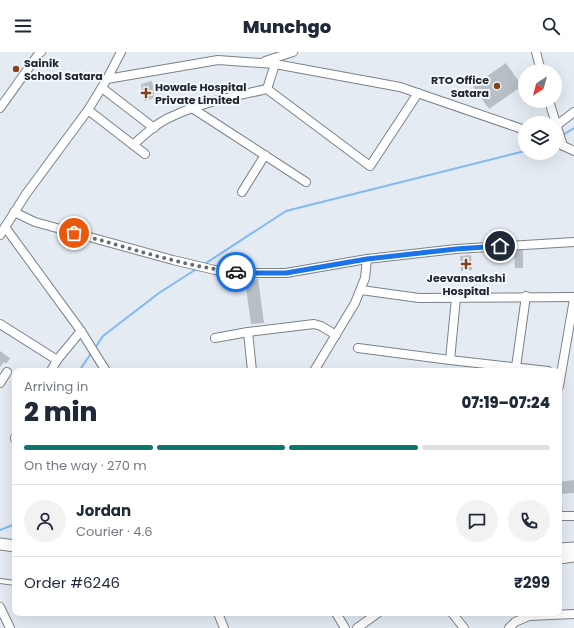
<!DOCTYPE html>
<html lang="en">
<head>
<meta charset="utf-8">
<style>
	body { margin:0; font-family:Poppins,sans-serif; background:#f2f2f3; color:#1f2937; height:100vh; display:flex; flex-direction:column; font-size:15px; white-space:nowrap }
	* { box-sizing:border-box; margin:0 }
	p { font-size:13px; color:#747a83 }
	.icon { flex:none; width:22px; height:22px; fill:none; stroke:currentColor; stroke-width:2; stroke-linecap:round; stroke-linejoin:round }
	.map { position:relative; flex:1; overflow:hidden }
	.details { position:absolute; left:12px; top:316px; width:550px; height:248px; display:flex; flex-direction:column; background:#fff; border-radius:8px; box-shadow:0 4px 16px #0002 }
	.details>* { flex:none }
	.needle { width:26px; rotate:216deg }
	.tools { position:absolute; left:518px; top:12px; display:grid; gap:8px }
	.tools a { display:grid; place-items:center; width:44px; height:44px; border-radius:50%; background:#fff; box-shadow:0 4px 16px #0002; font-size:20px }
	.pin { position:absolute; display:grid; place-items:center; width:34px; height:34px; color:#fff; margin:-17px; border:2px solid #fff; border-radius:50%; box-shadow:0 1px 4px #0007 }
	.courier { position:absolute; display:grid; place-items:center; width:40px; height:40px; margin:-20px; border:3px solid #1a73e8; border-radius:50%; background:#fff; color:#222; box-shadow:0 1px 5px #0007 }
	.headline em { font-style:normal; font-weight:800 }
	.headline div { display:flex; flex-direction:column-reverse }
	.headline { display:flex; align-items:center; justify-content:space-between; height:68px; padding:0 12px }
	h1 { font-size:26px; font-weight:800; line-height:30px }
	.bar { display:grid; grid-template-columns:repeat(4,1fr); gap:6px 4px; align-content:center; height:48px; padding:0 12px }
	.bar i { height:5px; border-radius:3px; background:#e0e1e3 }
	.bar .active { background:#0f766e }
	.bar p { grid-column:span 4 }
	.line { display:flex; align-items:center; gap:10px; padding:0 12px; border-top:1px solid #e0e1e3 }
	.line div { flex:1 }
	.round { display:grid; place-items:center; flex:none; width:42px; height:42px; border-radius:21px; background:#f2f2f3 }
	header { display:flex; justify-content:space-between; align-items:center; height:52px; padding:0 12px; background:#fff; font-size:18px; font-weight:800 }
	.map>svg:first-child { display:block }
	.lines { fill:none; stroke-linecap:round; stroke-linejoin:round }
	.stream { stroke:#80b9f6; stroke-width:2 }
	.building { fill:#b7bec5 }
	.lane-casing { stroke:#7b8289; stroke-width:6 }
	.street-casing { stroke:#7b8289; stroke-width:10 }
	.secondary-casing { stroke:#7b8289; stroke-width:13 }
	.lane { stroke:#fff; stroke-width:4 }
	.street { stroke:#fff; stroke-width:8 }
	.secondary { stroke:#fff; stroke-width:11 }
	.done { stroke:#676b6f; stroke-width:4; stroke-dasharray:0 7.2 }
	.route { stroke:#1a73e8; stroke-width:5 }
	.poi-dot { fill:#87401d; stroke:#f2f8ff; stroke-width:1.5 }
	.labels { text-anchor:middle; dominant-baseline:central; stroke-width:4; stroke-linejoin:round; paint-order:stroke }
	.poi-label { font-size:11px; font-weight:bold; fill:#232628; stroke:#f2f8ff; text-anchor:start }
</style>
</head>
<body>
<header><svg class="icon" aria-label="menu" viewBox="0 0 24 24"><path d="M4 6h16M4 12h16M4 18h16"/></svg>Munchgo<svg class="icon" aria-label="search" viewBox="0 0 24 24"><circle cx="10" cy="10" r="6"/><path d="M15 15l6 6"/></svg></header>
<div class="map">
<svg width="574" height="576" viewBox="0 0 574 576">
	<rect width="100%" height="100%" fill="#e4ebf3"/>
	<g class="lines">
		<!-- stream -->
		<g class="stream">
			<polyline points="561,84 574,76"/>
			<polyline points="203,213 286,159 525,99"/>
			<polyline points="95,296 103,284 159,241 198,216"/>
			<polyline points="79,319 92,300"/>
			<polyline points="0,478 15,472"/>
		</g>
	</g>
	<!-- building -->
	<g class="building">
		<polygon points="506,11 522,34 489,57 473,34"/>
		<polygon points="152,29 155,46 144,49 141,32"/>
		<polygon points="514,198 523,198 523,216 515,216"/>
		<polygon points="471,203 472,218 461,219 460,204"/>
		<polygon points="258,227 264,271 251,272 245,229"/>
		<polygon points="0,299 10,306 6,312 4,310 0,315"/>
		<polygon points="574,428 574,441 561,442 563,461 559,461 559,430"/>
	</g>
	<g class="lines">
		<defs>
			<polyline id="lane" points="0,529 15,531"/>
			<g id="street">
				<polyline points="536,0 541,19"/>
				<polyline points="265,9 293,0"/>
				<polyline points="107,27 121,0"/>
				<polyline points="102,36 154,76"/>
				<polyline points="267,37 370,114 418,41"/>
				<polyline points="549,49 563,94"/>
				<polyline points="0,56 40,0 41,0"/>
				<polyline points="192,56 306,130"/>
				<polyline points="88,58 145,102"/>
				<polyline points="557,73 574,60"/>
				<polyline points="555,90 574,99"/>
				<path d="M133 93C145 82 158 70 173 64 202 50 236 44 267 37L275 12"/>
				<polyline points="242,140 265,103"/>
				<polyline points="14,160 35,170 173,208 215,218 251,221 286,221 367,207 456,197 574,190"/>
				<polyline points="5,175 81,279 106,319"/>
				<polyline points="0,183 26,142 88,58 107,27 218,8 275,12 400,35 525,78"/>
				<polyline points="361,238 419,246 574,245"/>
				<polyline points="0,272 57,308 81,279"/>
				<polyline points="248,280 252,319"/>
				<polyline points="215,286 248,280 314,272 321,274 336,283"/>
				<polyline points="358,296 450,308 548,319"/>
				<polyline points="450,308 456,246"/>
				<polyline points="516,315 526,244"/>
				<polyline points="51,319 57,308"/>
				<polyline points="314,319 355,251 365,226 367,207"/>
				<polyline points="0,331 7,320"/>
				<polyline points="559,334 574,247"/>
				<polyline points="15,387 15,386"/>
				<polyline points="559,464 574,464"/>
				<polyline points="0,555 10,576"/>
				<polyline points="218,561 224,576"/>
				<polyline points="336,561 345,576"/>
				<polyline points="452,561 464,576"/>
				<polyline points="357,576 378,561"/>
				<polyline points="509,576 515,570 529,564 574,562"/>
			</g>
			<g id="secondary">
				<polyline points="0,492 15,494"/>
				<polyline points="559,497 574,496"/>
				<polyline points="559,506 574,504"/>
			</g>
		</defs>
		<!-- lane casing -->
		<use href="#lane" class="lane-casing"/>
		<!-- street casing -->
		<use href="#street" class="street-casing"/>
		<!-- secondary casing -->
		<use href="#secondary" class="secondary-casing"/>
		<!-- lane -->
		<use href="#lane" class="lane"/>
		<!-- street -->
		<use href="#street" class="street"/>
		<!-- secondary -->
		<use href="#secondary" class="secondary"/>
	</g>
	<g class="lines">
		<!-- done -->
		<path class="done" d="M74 181C128 195 181 214 236 220"/>
		<!-- route -->
		<polyline class="route" points="236,220 251,221 286,221 367,207 456,197 500,194"/>
	</g>
	<!-- markers -->
	<g class="poi-dot">
		<circle cx="16" cy="17" r="4"/>
		<circle cx="497" cy="34" r="4"/>
		<path d="M144 35h4v4h4v4h-4v4h-4v-4h-4v-4h4z"/>
		<path d="M464 206h4v4h4v4h-4v4h-4v-4h-4v-4h4z"/>
	</g>
	<g class="labels">
		<!-- poi labels -->
		<g class="poi-label">
			<text x="24" y="11">Sainik<tspan x="24" dy="13">School Satara</tspan></text>
			<text x="489" y="28" text-anchor="end">RTO Office<tspan x="489" dy="13">Satara</tspan></text>
			<text x="155" y="35">Howale Hospital<tspan x="155" dy="13">Private Limited</tspan></text>
			<text x="466" y="226" text-anchor="middle">Jeevansakshi<tspan x="466" dy="13">Hospital</tspan></text>
		</g>
	</g>
</svg>
<div class="tools">
<a><svg class="needle" viewBox="-14 -14 28 28"><path d="M0-13l5 13h-10z" fill="#e53935"/><path d="M0 13l5-13h-10z" fill="#747a83"/></svg></a>
<a><svg class="icon" aria-label="layers" viewBox="0 0 24 24"><path d="M12 4l9 5-9 5-9-5zM3 14l9 5 9-5"/></svg></a>
</div>
<div class="pin" style="left:74px;top:181px;background:#ea580c"><svg class="icon" aria-label="bag" viewBox="0 0 24 24"><path d="M5 8h14l-1 12H6zM9 8a3 3 0 0 1 6 0"/></svg></div>
<div class="pin" style="left:500px;top:194px;background:#1f2937"><svg class="icon" aria-label="home" viewBox="0 0 24 24"><path d="M3 11l9-7 9 7M6 9v11h12V9"/></svg></div>
<div class="courier" style="left:236px;top:220px"><svg class="icon" aria-label="car" viewBox="0 0 24 24"><path d="M5 17H2v-5l4-1 3-4h7l3 4 3 1v5h-3M9 17h6M6 11h13"/><circle cx="7" cy="17" r="2"/><circle cx="17" cy="17" r="2"/></svg></div>
<section class="details">
<div class="headline"><div><h1>2 min</h1><p>Arriving in</p></div><em>07:19–07:24</em></div>
<div class="bar"><i class="active"></i><i class="active"></i><i class="active"></i><i></i><p>On the way · 270 m</p></div>
<div class="line" style="height:72px"><a class="round"><svg class="icon" aria-label="person" viewBox="0 0 24 24"><circle cx="12" cy="8" r="4"/><path d="M4 21q1-7 8-7t8 7"/></svg></a><div><b>Jordan</b><p>Courier · 4.6</p></div><a class="round"><svg class="icon" aria-label="chat" viewBox="0 0 24 24"><path d="M4 5h16v11H9l-5 4z"/></svg></a><a class="round"><svg class="icon" aria-label="phone" viewBox="0 0 24 24"><path d="M5 4h4l2 5-3 2q2 4 5 5l2-3 5 2v4C11 20 4 13 5 4z"/></svg></a></div>
<div class="line" style="height:52px"><div>Order #6246</div><b>₹299</b></div>
</section>
</div>
</body>
</html>
